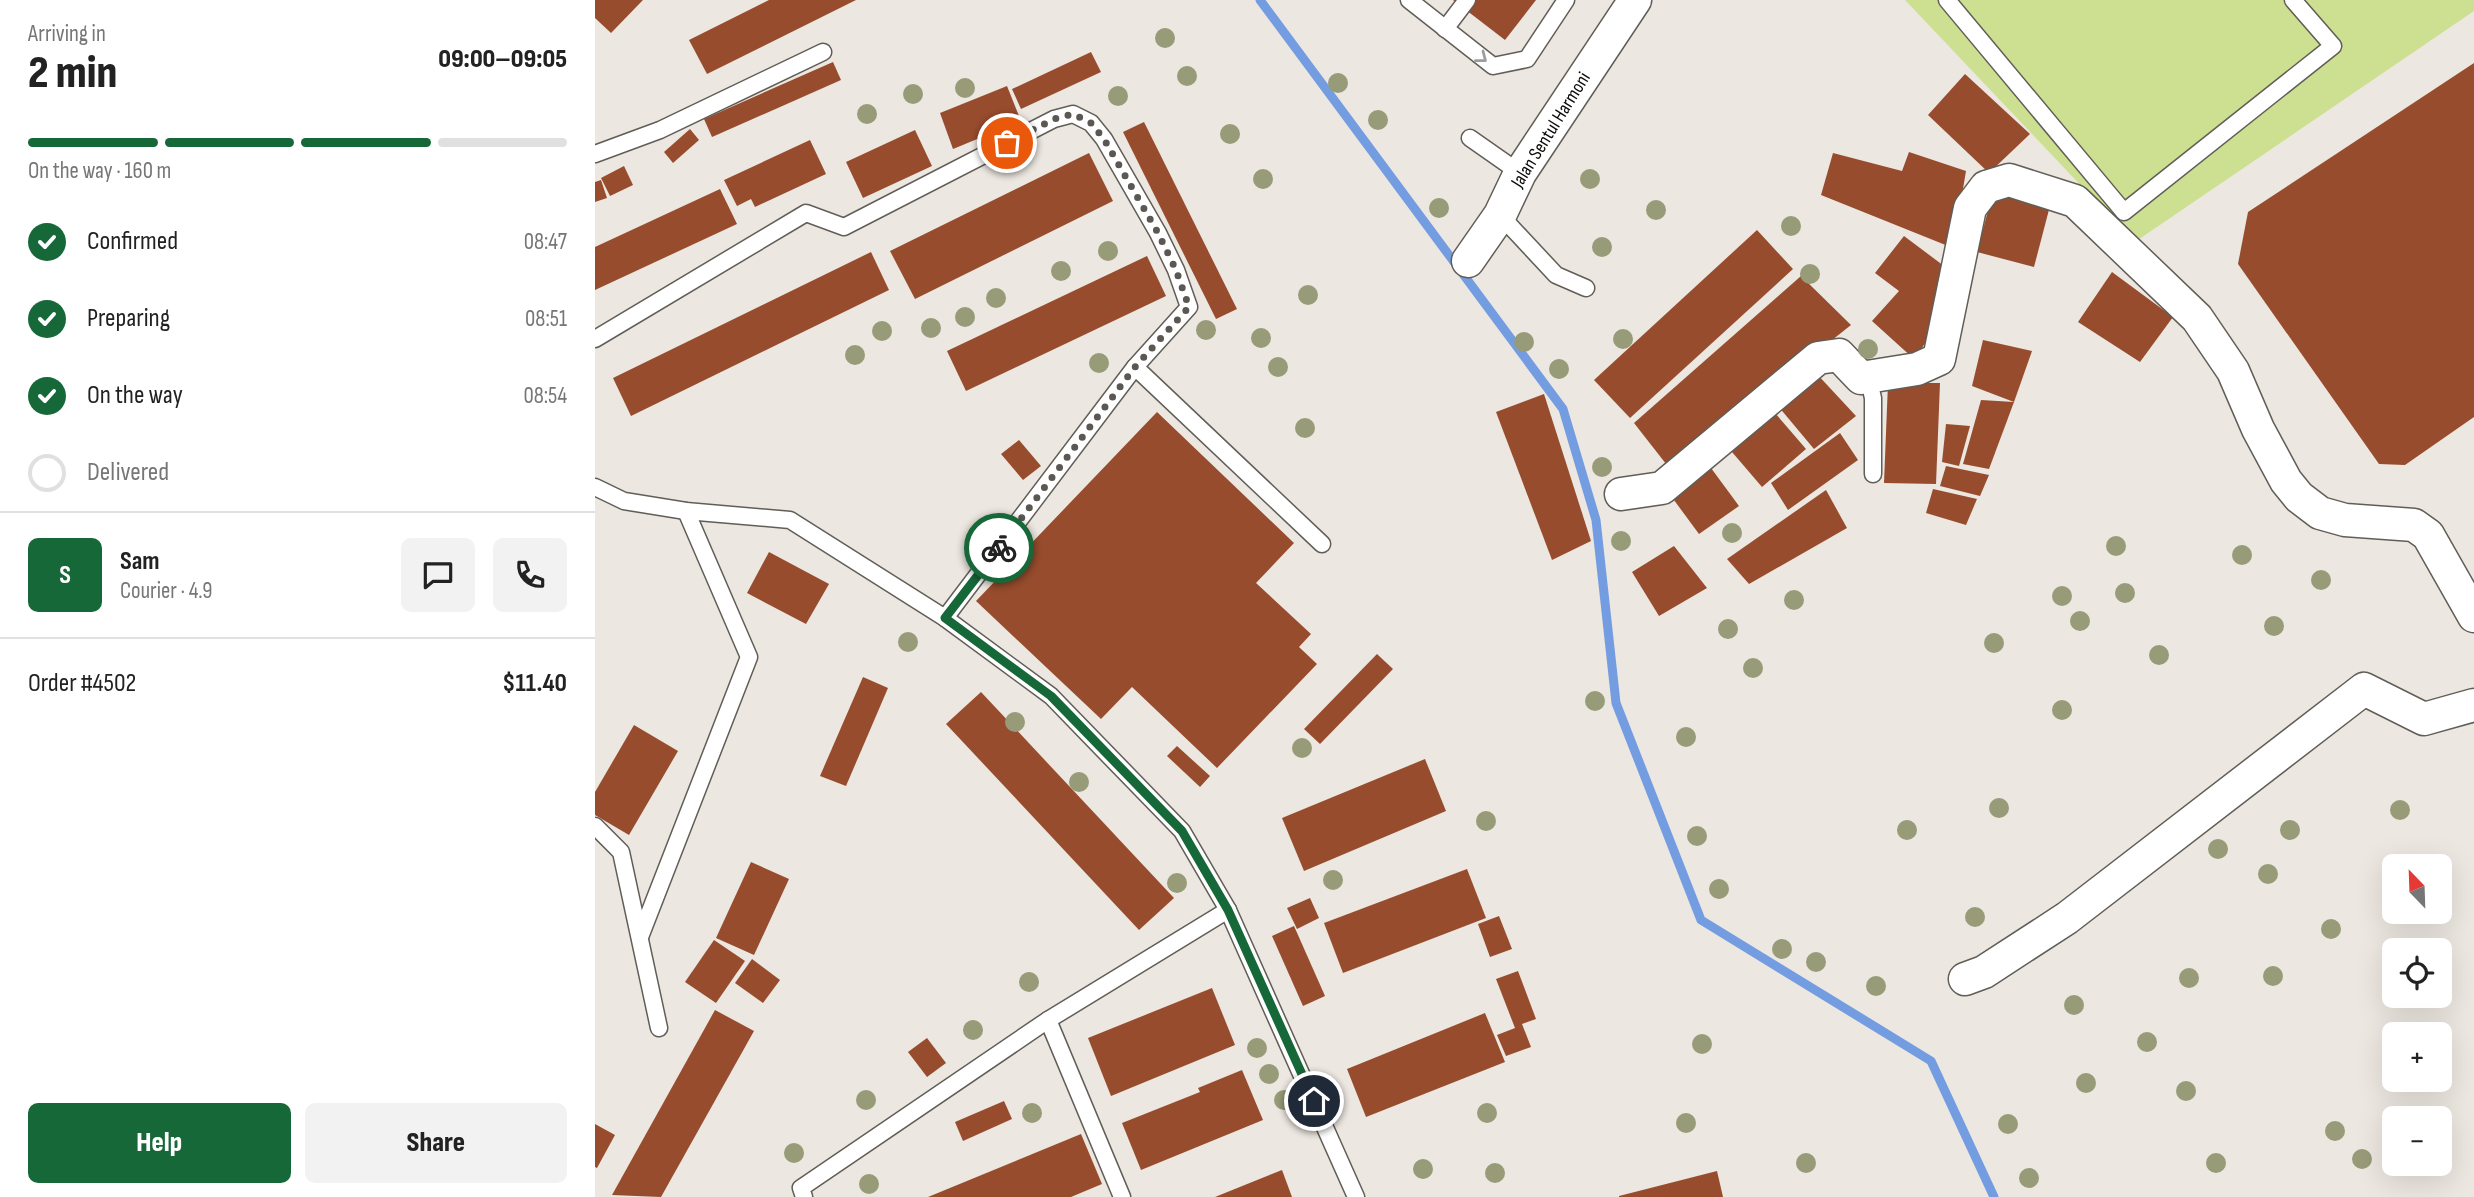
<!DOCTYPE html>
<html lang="en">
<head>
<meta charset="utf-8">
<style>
	body { margin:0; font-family:"Sofia Sans Condensed",sans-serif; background:#f2f2f2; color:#222; height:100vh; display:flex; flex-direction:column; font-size:26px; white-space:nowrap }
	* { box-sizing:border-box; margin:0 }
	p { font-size:23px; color:#767676 }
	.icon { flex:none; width:38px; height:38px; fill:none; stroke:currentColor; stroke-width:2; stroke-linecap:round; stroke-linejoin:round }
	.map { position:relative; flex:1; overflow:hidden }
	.side { display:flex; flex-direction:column; background:#fff; width:595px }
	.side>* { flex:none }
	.needle { width:46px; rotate:337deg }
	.tools { position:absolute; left:1787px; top:854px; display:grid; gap:14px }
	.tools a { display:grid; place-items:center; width:70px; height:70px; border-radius:10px; background:#fff; box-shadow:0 7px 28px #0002; font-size:35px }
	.pin { position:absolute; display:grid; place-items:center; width:60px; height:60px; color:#fff; margin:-30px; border:4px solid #fff; border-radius:50%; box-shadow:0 2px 7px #0007 }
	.courier { position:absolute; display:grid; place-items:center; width:70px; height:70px; margin:-35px; border:5px solid #166839; border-radius:50%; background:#fff; color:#222; box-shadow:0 2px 9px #0007 }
	.overview em { font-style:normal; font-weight:800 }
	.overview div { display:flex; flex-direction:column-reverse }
	.overview { display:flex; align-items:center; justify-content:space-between; height:119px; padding:0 28px }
	h1 { font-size:46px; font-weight:800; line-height:52px }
	.bar { display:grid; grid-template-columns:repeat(4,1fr); gap:10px 7px; align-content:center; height:84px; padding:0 28px }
	.bar i { height:9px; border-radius:5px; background:#e0e0e0 }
	.bar .selected { background:#166839 }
	.bar p { grid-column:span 4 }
	.line { display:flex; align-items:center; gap:18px; padding:0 28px; border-top:2px solid #e0e0e0 }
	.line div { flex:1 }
	.round { display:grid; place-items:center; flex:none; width:74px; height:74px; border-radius:10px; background:#f2f2f2 }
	ol { padding:0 28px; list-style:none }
	li { display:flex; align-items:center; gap:21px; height:77px }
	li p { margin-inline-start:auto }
	li .icon { padding:7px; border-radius:50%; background:#166839; color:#fff; stroke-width:4 }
	li:last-child { color:#767676 }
	li i { width:38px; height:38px; border:4px solid #e0e0e0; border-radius:50% }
	.cta { display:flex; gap:14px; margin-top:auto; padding:14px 28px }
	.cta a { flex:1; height:80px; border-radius:10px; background:#166839; color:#fff; font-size:28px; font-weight:800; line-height:80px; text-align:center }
	.cta a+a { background:#f2f2f2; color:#222 }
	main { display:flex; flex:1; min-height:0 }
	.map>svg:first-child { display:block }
	.green { fill:#cde091 }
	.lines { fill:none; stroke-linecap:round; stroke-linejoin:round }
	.stream { stroke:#749de1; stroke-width:9 }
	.building { fill:#974c2d }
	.service-casing { stroke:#615d57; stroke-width:19 }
	.minor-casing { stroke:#615d57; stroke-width:35 }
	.service { stroke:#fff; stroke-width:16 }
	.minor { stroke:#fff; stroke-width:32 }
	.tree { fill:#979b78 }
	.oneway { stroke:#9e9d9d }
	.done { stroke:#5b5854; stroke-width:7; stroke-dasharray:0 12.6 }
	.route { stroke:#166839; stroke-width:9 }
	.labels { text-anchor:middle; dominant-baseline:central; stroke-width:5; stroke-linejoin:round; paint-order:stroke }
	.street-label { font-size:19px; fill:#0d0b09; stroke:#fff }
</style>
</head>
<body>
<main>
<section class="side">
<div class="overview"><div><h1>2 min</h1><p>Arriving in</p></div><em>09:00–09:05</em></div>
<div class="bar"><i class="selected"></i><i class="selected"></i><i class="selected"></i><i></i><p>On the way · 160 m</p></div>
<ol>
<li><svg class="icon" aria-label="check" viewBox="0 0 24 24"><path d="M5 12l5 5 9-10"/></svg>Confirmed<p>08:47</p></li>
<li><svg class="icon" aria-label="check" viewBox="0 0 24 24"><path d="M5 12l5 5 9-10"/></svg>Preparing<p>08:51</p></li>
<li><svg class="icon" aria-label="check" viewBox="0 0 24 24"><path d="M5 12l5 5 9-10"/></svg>On the way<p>08:54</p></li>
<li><i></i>Delivered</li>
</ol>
<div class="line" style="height:126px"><b class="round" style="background:#166839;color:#fff">S</b><div><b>Sam</b><p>Courier · 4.9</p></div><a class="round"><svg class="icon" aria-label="chat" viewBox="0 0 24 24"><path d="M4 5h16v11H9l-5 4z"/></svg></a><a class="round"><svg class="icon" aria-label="phone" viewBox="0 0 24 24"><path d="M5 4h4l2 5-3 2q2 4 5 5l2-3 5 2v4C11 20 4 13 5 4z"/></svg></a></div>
<div class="line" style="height:91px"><div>Order #4502</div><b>$11.40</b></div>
<div class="cta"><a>Help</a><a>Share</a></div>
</section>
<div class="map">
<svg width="1879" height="1197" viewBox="0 0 1879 1197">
	<rect width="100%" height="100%" fill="#ece7e0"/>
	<!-- green -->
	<polygon class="green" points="1310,0 1879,0 1879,11 1534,246 1493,193"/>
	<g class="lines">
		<!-- stream -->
		<polyline class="stream" points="665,0 968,409 1001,520 1021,703 1106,920 1336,1061 1399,1197"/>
	</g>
	<!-- building -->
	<g class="building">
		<polygon points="0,0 48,0 16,33 0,18"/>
		<polygon points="174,0 261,0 112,74 94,40"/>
		<polygon points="858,0 941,0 910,40"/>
		<polygon points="496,52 506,72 426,109 417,89"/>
		<polygon points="238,62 246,80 117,137 109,119"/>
		<polygon points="1879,63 1879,417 1810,465 1784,464 1643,264 1653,212"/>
		<polygon points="1370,74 1435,134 1394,173 1333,115"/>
		<polygon points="412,86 426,121 358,149 345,113"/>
		<polygon points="549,122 642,309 621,319 528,132"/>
		<polygon points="95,129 104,140 78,163 69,152"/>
		<polygon points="320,130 337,166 268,198 251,162"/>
		<polygon points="215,140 231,174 160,207 156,199 142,206 129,180"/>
		<polygon points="1314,152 1371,171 1358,248 1226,195 1238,153 1307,171"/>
		<polygon points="494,153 518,201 320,299 295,251"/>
		<polygon points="29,166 38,185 15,196 6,178"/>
		<polygon points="6,180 12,198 0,202 0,182"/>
		<polygon points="125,189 142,224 0,290 0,247"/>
		<polygon points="1398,192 1456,202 1439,267 1382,252"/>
		<polygon points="1162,230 1198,269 1035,418 999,380"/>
		<polygon points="1309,236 1357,272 1345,322 1319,359 1277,321 1304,291 1280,273"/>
		<polygon points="276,252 294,290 36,416 18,378"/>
		<polygon points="552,256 571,296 371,391 352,351"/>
		<polygon points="1517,272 1578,317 1545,362 1483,322"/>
		<polygon points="1206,276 1256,325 1075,469 1039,423"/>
		<polygon points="1388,340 1437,351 1419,402 1377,386"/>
		<polygon points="1221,373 1261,416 1219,449 1183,406"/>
		<polygon points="1293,383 1345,383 1341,484 1289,483"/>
		<polygon points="949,394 996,541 957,560 901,412"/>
		<polygon points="1386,400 1419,402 1394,469 1368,464"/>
		<polygon points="562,412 699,543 661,583 716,634 704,647 722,664 622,768 537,687 506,719 381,601"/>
		<polygon points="1180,413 1211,449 1167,487 1137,452"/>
		<polygon points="1351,424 1375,426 1364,466 1347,462"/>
		<polygon points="1245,433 1263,460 1193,510 1176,483"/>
		<polygon points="424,440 446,466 428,480 406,454"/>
		<polygon points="1351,466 1394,475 1385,496 1345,486"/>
		<polygon points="1116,468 1144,506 1104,534 1076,496"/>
		<polygon points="1338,489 1382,499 1371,525 1331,513"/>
		<polygon points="1231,490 1252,528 1154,584 1132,559"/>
		<polygon points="1079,546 1112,588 1064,616 1037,572"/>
		<polygon points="174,552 234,584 211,624 152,593"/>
		<polygon points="782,654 798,669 725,744 709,729"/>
		<polygon points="268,677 293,688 251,786 225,776"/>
		<polygon points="386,692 579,898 544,930 351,724"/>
		<polygon points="39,725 83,751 34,835 0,815 0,792"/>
		<polygon points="582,746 615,776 605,787 572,756"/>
		<polygon points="830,759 851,811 709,871 687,818"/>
		<polygon points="156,862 194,879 159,955 121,938"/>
		<polygon points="872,869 891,918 748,973 729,923"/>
		<polygon points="715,898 724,918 702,929 692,908"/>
		<polygon points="904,916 917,949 895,957 883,924"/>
		<polygon points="699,926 730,996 708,1006 677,936"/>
		<polygon points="119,940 150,961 121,1003 90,982"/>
		<polygon points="157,959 185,980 168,1003 140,983"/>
		<polygon points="923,971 941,1019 927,1024 936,1047 911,1056 902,1035 920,1028 901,979"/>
		<polygon points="617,988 640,1045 516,1096 493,1038"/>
		<polygon points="120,1010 159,1031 66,1197 17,1195"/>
		<polygon points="890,1013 910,1062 771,1117 752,1069"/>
		<polygon points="332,1038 351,1063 332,1077 313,1052"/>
		<polygon points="647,1070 668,1120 546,1170 527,1123 605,1092 603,1088"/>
		<polygon points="409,1101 417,1119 368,1141 360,1122"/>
		<polygon points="0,1124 20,1135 2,1168 0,1167"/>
		<polygon points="486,1134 507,1184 476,1197 333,1197"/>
		<polygon points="687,1170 697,1197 620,1197"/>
		<polygon points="1122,1171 1128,1197 1024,1197 1024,1196"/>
	</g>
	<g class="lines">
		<defs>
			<g id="service">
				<polyline points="814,0 898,66 932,59 971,0"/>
				<polyline points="1352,0 1529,212 1738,46 1698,0"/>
				<polyline points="850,29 872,0"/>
				<polyline points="875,138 925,173"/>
				<polyline points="0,154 65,130 228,52"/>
				<polyline points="905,215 961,275 991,288"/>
				<polyline points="0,339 211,213 249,227 459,119 478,114 496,123 509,139 563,233 581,270 594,307 540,367 350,618"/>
				<polyline points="540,367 727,544"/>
				<polyline points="1273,377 1278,398 1278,474"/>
				<polyline points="0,487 29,501 91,511 195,520 350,618 456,696 587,831 633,910 761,1197"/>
				<polyline points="0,826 26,852 64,1028"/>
				<polyline points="45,937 154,657 91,511"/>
				<polyline points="453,1020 527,1197"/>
				<polyline points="209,1197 206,1188 453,1020 633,910"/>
			</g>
			<g id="minor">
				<polyline points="873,261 905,215 925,173 1040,0"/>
				<polyline points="1026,494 1067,488 1223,358 1244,355 1266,378 1322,369 1344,359 1375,208 1391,187 1414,180 1480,201 1602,318 1638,371 1663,429 1691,481 1704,497 1725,513 1750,520 1819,525 1833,535 1879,616"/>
				<polyline points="1370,979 1389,972 1472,918 1769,689 1829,719 1879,705"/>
			</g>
		</defs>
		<!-- service casing -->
		<use href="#service" class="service-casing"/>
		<!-- minor casing -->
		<use href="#minor" class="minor-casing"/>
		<!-- service -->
		<use href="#service" class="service"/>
		<!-- minor -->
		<use href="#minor" class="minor"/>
	</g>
	<!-- trees -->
	<g class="tree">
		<circle cx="570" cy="38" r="10"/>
		<circle cx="592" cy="76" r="10"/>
		<circle cx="743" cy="83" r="10"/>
		<circle cx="370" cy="88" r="10"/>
		<circle cx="318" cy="94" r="10"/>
		<circle cx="523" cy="96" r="10"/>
		<circle cx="272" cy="114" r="10"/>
		<circle cx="783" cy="120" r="10"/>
		<circle cx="635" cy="134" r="10"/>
		<circle cx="668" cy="179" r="10"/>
		<circle cx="995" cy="179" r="10"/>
		<circle cx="844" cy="208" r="10"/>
		<circle cx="1061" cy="210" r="10"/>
		<circle cx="1196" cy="226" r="10"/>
		<circle cx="1007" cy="247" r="10"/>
		<circle cx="513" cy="251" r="10"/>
		<circle cx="466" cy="271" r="10"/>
		<circle cx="1215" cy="274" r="10"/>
		<circle cx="713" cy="295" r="10"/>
		<circle cx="401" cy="298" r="10"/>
		<circle cx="370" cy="317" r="10"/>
		<circle cx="336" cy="328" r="10"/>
		<circle cx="611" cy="330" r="10"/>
		<circle cx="287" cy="331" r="10"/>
		<circle cx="666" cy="338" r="10"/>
		<circle cx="1028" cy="339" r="10"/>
		<circle cx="929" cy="342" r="10"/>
		<circle cx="1273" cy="349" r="10"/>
		<circle cx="260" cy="355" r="10"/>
		<circle cx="504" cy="363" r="10"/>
		<circle cx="683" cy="367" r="10"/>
		<circle cx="964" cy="369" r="10"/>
		<circle cx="710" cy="428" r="10"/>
		<circle cx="1007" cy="467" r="10"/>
		<circle cx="1137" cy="533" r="10"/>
		<circle cx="1026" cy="541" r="10"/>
		<circle cx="1521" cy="546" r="10"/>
		<circle cx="1647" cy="555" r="10"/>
		<circle cx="1726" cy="580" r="10"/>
		<circle cx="1530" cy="593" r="10"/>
		<circle cx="1467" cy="596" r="10"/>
		<circle cx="1199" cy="600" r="10"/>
		<circle cx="1485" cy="621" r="10"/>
		<circle cx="1679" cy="626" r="10"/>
		<circle cx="1133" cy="629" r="10"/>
		<circle cx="313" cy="642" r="10"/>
		<circle cx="1399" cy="643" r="10"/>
		<circle cx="1564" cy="655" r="10"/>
		<circle cx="1158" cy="668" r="10"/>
		<circle cx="1000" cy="701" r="10"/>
		<circle cx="1467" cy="710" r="10"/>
		<circle cx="420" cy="722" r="10"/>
		<circle cx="1091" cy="737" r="10"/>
		<circle cx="707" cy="748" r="10"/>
		<circle cx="484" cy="782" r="10"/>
		<circle cx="1404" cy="808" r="10"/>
		<circle cx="1805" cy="810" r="10"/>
		<circle cx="891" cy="821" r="10"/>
		<circle cx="1312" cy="830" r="10"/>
		<circle cx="1695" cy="830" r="10"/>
		<circle cx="1102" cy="836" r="10"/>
		<circle cx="1623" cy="849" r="10"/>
		<circle cx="1673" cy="874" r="10"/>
		<circle cx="738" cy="880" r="10"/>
		<circle cx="582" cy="883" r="10"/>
		<circle cx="1124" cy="889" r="10"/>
		<circle cx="1380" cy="917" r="10"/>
		<circle cx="1736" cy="929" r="10"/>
		<circle cx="1187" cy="949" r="10"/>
		<circle cx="1221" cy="962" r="10"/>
		<circle cx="1678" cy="976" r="10"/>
		<circle cx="1594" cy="978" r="10"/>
		<circle cx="434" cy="982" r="10"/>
		<circle cx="1281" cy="986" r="10"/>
		<circle cx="1479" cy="1005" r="10"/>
		<circle cx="378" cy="1030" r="10"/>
		<circle cx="1552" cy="1042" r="10"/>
		<circle cx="1107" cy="1044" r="10"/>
		<circle cx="662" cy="1048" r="10"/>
		<circle cx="674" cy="1074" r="10"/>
		<circle cx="1491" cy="1083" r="10"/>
		<circle cx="1591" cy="1091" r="10"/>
		<circle cx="271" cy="1100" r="10"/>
		<circle cx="689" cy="1100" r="10"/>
		<circle cx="437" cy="1113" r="10"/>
		<circle cx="892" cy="1113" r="10"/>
		<circle cx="1091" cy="1123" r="10"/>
		<circle cx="1413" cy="1124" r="10"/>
		<circle cx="1740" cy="1131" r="10"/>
		<circle cx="199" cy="1153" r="10"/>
		<circle cx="1767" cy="1159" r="10"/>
		<circle cx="1211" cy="1163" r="10"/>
		<circle cx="1621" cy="1163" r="10"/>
		<circle cx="828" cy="1169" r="10"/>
		<circle cx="900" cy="1173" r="10"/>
		<circle cx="1434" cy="1178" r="10"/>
		<circle cx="274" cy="1184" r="10"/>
	</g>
	<!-- one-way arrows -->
	<defs><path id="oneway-chevron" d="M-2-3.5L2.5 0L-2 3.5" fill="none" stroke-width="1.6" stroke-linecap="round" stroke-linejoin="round" transform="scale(1.75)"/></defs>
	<use class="oneway" href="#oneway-chevron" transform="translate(887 58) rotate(38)"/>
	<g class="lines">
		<!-- done -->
		<polyline class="done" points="404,548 540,367 594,307 581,270 563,233 509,139 496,123 478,114 459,119 412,143"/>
		<!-- route -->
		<polyline class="route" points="404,548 350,618 456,696 587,831 633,910 719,1101"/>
	</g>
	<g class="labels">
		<!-- street labels -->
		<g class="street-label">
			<text transform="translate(956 130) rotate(-58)">Jalan Sentul Harmoni</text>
		</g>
	</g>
</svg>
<div class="tools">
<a><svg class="needle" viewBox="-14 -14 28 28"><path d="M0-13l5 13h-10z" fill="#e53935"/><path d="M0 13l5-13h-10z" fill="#767676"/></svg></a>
<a><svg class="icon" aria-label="locate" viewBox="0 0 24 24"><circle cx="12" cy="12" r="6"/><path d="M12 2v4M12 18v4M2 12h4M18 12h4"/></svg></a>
<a>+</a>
<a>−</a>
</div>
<div class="pin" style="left:412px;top:143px;background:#ea580c"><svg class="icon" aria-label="bag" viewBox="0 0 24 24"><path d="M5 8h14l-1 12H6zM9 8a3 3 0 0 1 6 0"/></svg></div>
<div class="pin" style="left:719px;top:1101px;background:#1f2937"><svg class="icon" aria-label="home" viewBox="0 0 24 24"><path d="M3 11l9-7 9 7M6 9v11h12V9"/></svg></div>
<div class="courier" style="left:404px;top:548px"><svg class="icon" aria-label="bike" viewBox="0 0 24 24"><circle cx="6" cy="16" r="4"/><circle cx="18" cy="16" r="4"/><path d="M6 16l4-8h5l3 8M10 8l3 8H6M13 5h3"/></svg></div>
</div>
</main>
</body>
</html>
